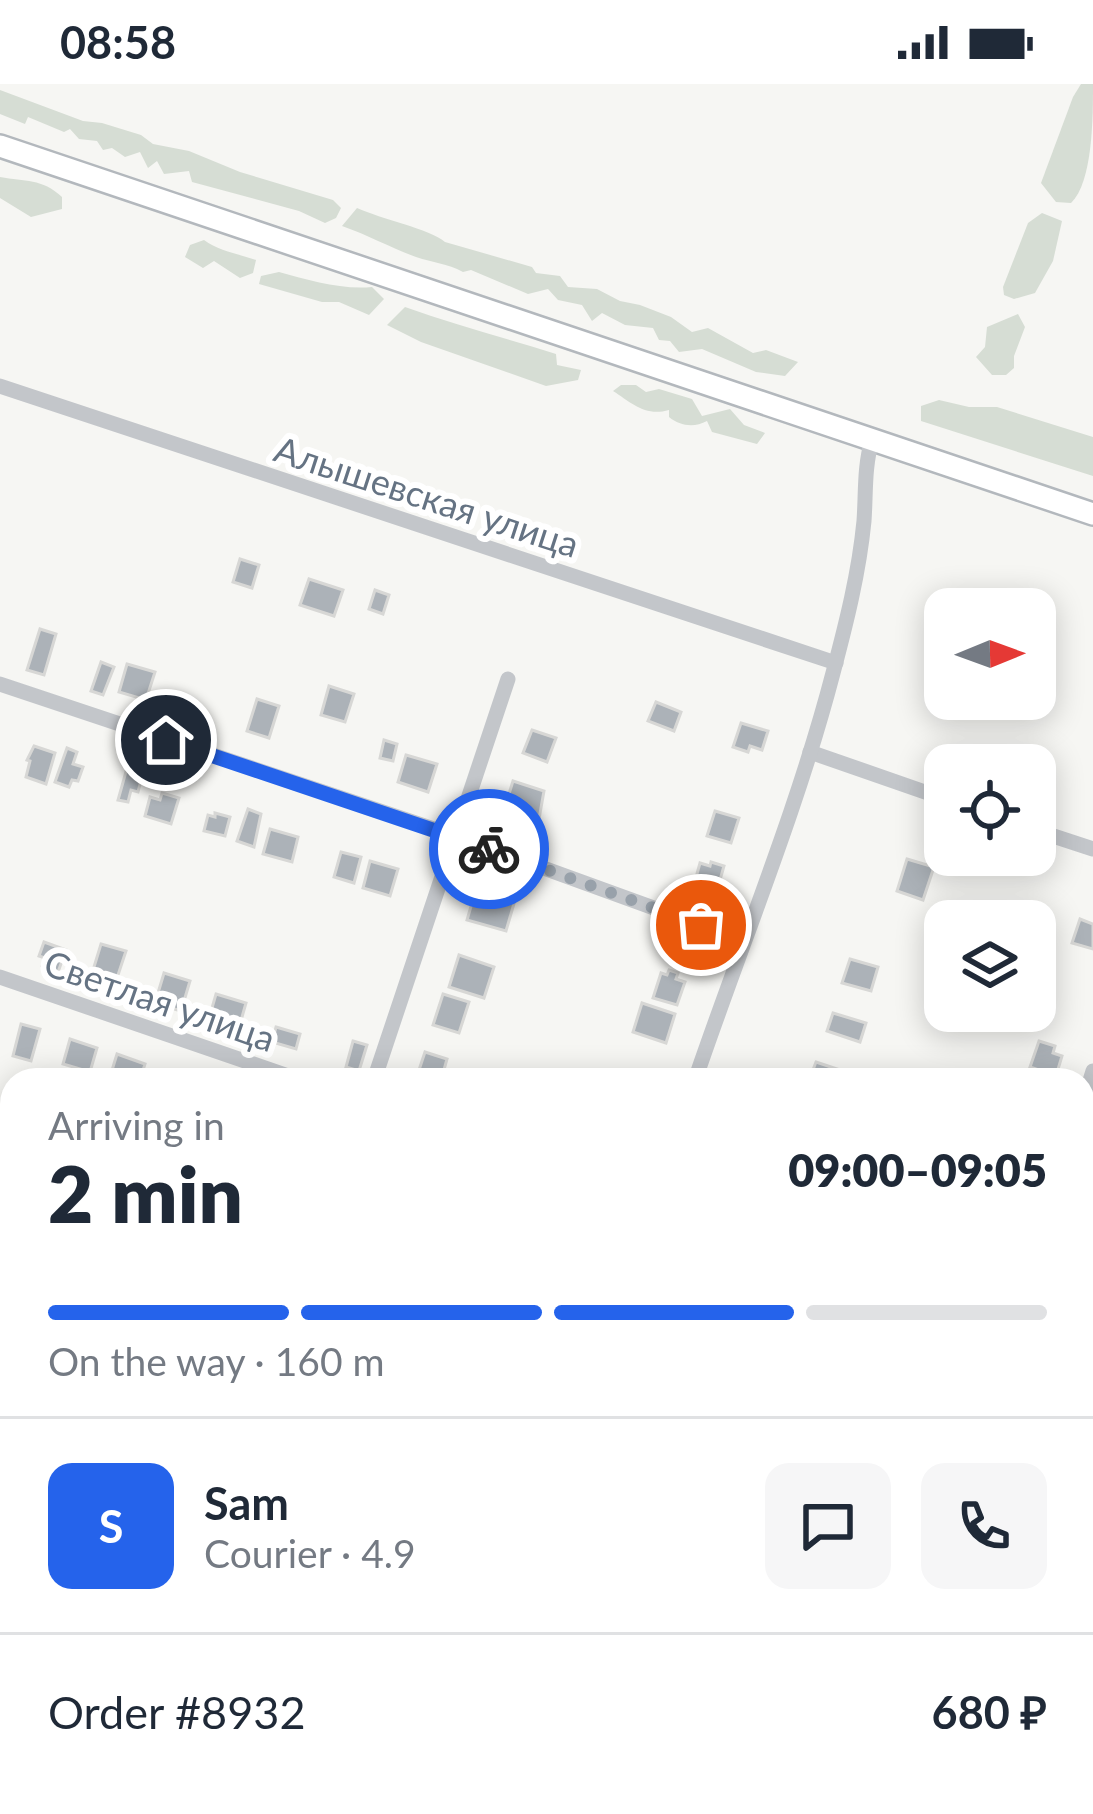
<!DOCTYPE html>
<html lang="en">
<head>
<meta charset="utf-8">
<style>
	body { margin:0; font-family:Lato,sans-serif; background:#f6f6f7; color:#1f2937; height:100vh; display:flex; flex-direction:column; font-size:45px; white-space:nowrap }
	* { box-sizing:border-box; margin:0 }
	p { font-size:39px; color:#747a83 }
	.icon { flex:none; width:66px; height:66px; fill:none; stroke:currentColor; stroke-width:2; stroke-linecap:round; stroke-linejoin:round }
	.map { position:relative; flex:1; overflow:hidden }
	.side { position:absolute; left:0px; top:984px; width:1095px; height:747px; display:flex; flex-direction:column; background:#fff; border-radius:36px 36px 0 0; box-shadow:0 6px 30px #0003 }
	.side>* { flex:none }
	.needle { width:78px; rotate:89deg }
	.controls { position:absolute; left:924px; top:504px; display:grid; gap:24px }
	.controls a { display:grid; place-items:center; width:132px; height:132px; border-radius:24px; background:#fff; box-shadow:0 6px 30px #0003; font-size:60px }
	.pin { position:absolute; display:grid; place-items:center; width:102px; height:102px; color:#fff; margin:-51px; border:6px solid #fff; border-radius:50%; box-shadow:0 3px 12px #0007 }
	.courier { position:absolute; display:grid; place-items:center; width:120px; height:120px; margin:-60px; border:9px solid #2563eb; border-radius:50%; background:#fff; color:#222; box-shadow:0 3px 15px #0007 }
	.overview em { font-style:normal; font-weight:800 }
	.overview div { display:flex; flex-direction:column-reverse }
	.overview { display:flex; align-items:center; justify-content:space-between; height:204px; padding:0 48px }
	h1 { font-size:78px; font-weight:800; line-height:90px }
	.bar { display:grid; grid-template-columns:repeat(4,1fr); gap:18px 12px; align-content:center; height:144px; padding:0 48px }
	.bar i { height:15px; border-radius:9px; background:#e0e1e3 }
	.bar .on { background:#2563eb }
	.bar p { grid-column:span 4 }
	.line { display:flex; align-items:center; gap:30px; padding:0 48px; border-top:3px solid #e0e1e3 }
	.line div { flex:1 }
	.round { display:grid; place-items:center; flex:none; width:126px; height:126px; border-radius:24px; background:#f6f6f7 }
	.status { display:flex; justify-content:space-between; align-items:center; height:84px; padding:0 60px; background:#fff; direction:ltr }
	.status svg { height:33px; fill:currentColor }
	.map>svg:first-child { display:block }
	.green { fill:#d6ddd4 }
	.building { fill:#acb2b8; stroke:#d7d7d5; stroke-width:3 }
	.lines { fill:none; stroke-linecap:round; stroke-linejoin:round }
	.secondary-casing { stroke:#b3b8bd; stroke-width:26 }
	.minor { stroke:#c3c6ca; stroke-width:15 }
	.secondary { stroke:#fff; stroke-width:21 }
	.done { stroke:#98a1aa; stroke-width:12; stroke-dasharray:0 21.6 }
	.route { stroke:#2563eb; stroke-width:15 }
	.labels { text-anchor:middle; dominant-baseline:central; stroke-width:12; stroke-linejoin:round; paint-order:stroke }
	.street-label { font-size:36px; fill:#657383; stroke:#fff }
</style>
</head>
<body>
<div class="status"><b>08:58</b><svg viewBox="0 0 49 12"><path d="M0 12V9h3v3zM5 12V6h3v6zM10 12V3h3v9zM15 12V0h3v12zM26 1h20v11H26zM47 4h2v5h-2z"/></svg></div>
<div class="map">
<svg width="1093" height="1730" viewBox="0 0 1093 1730">
	<rect width="100%" height="100%" fill="#f6f6f3"/>
	<!-- green -->
	<g class="green">
		<path d="M1081 0H1093C1093 32 1093 98 1071 119L1056 118 1041 99 1073 13Z"/>
		<polygon points="0,6 83,37 102,39 141,51 153,60 189,67 240,88 333,116 341,124 336,134 325,139 299,127 192,98 189,87 164,90 157,77 148,84 140,68 125,73 112,64 103,66 97,57 79,55 70,45 64,48 28,33 25,40 0,30"/>
		<path d="M0 93C25 98 42 94 62 113V125L31 133 0 114Z"/>
		<path d="M357 124C381 135 430 145 445 158L532 183 536 189 560 192 568 203 597 205 620 217 640 221 671 233 692 248 708 244 753 269 766 266 798 278 785 292 756 288 702 265 679 268 670 257 659 256 653 244 625 241 602 229 592 237 582 221 558 216 548 205 528 210 471 186 463 188C447 179 433 179 416 173 391 164 368 151 342 142Z"/>
		<polygon points="1042,129 1062,137 1053,177 1035,209 1014,215 1004,211 1003,203 1028,139"/>
		<path d="M204 156C219 167 239 170 256 176L253 189 240 194 214 177 203 184 185 173 190 161Z"/>
		<path d="M279 188C309 196 341 206 372 203L384 215 369 231 339 218H322L259 200 261 192Z"/>
		<path d="M405 223C455 241 505 254 556 270L557 281 581 286 578 296 546 302 421 258 387 241Z"/>
		<polygon points="1018,230 1025,243 1014,272 1014,284 1006,291 992,291 976,273 985,263 987,243"/>
		<path d="M621 301H636L646 308 659 305 692 315 702 332 730 325 744 341 765 349 757 360 712 348 707 337C694 344 680 342 669 333V326C645 333 632 319 613 307Z"/>
		<polygon points="939,316 969,323 997,323 1093,353 1093,392 921,337 921,322"/>
	</g>
	<!-- building -->
	<g class="building">
		<polygon points="240,475 259,481 252,504 233,498"/>
		<polygon points="309,495 343,506 334,532 300,521"/>
		<polygon points="375,506 389,511 383,530 369,525"/>
		<polygon points="40,545 56,550 44,591 27,586"/>
		<polygon points="101,578 114,583 103,611 91,607"/>
		<polygon points="127,580 155,588 146,616 119,608"/>
		<polygon points="329,602 354,610 345,638 321,631"/>
		<polygon points="257,615 279,622 269,654 247,647"/>
		<polygon points="656,618 681,628 674,647 648,637"/>
		<polygon points="741,639 768,647 762,666 750,662 748,668 733,663"/>
		<polygon points="532,646 556,654 547,678 523,669"/>
		<polygon points="384,656 397,660 393,677 380,674"/>
		<polygon points="34,662 55,669 46,700 26,693 30,677 27,676"/>
		<polygon points="67,664 77,668 73,680 83,683 78,697 72,696 69,703 55,698"/>
		<polygon points="406,671 437,680 428,708 398,698"/>
		<polygon points="127,684 143,689 138,708 131,706 128,718 118,716"/>
		<polygon points="513,697 544,707 539,735 519,729 517,735 504,726"/>
		<polygon points="162,709 179,714 171,740 145,732 150,713 160,716"/>
		<polygon points="248,725 261,730 254,763 237,757"/>
		<polygon points="715,727 739,734 731,759 707,752"/>
		<polygon points="215,729 230,733 225,752 204,747 208,731 215,733"/>
		<polygon points="270,745 298,753 292,778 263,770"/>
		<polygon points="341,768 361,773 354,799 334,793"/>
		<polygon points="907,775 934,783 923,816 897,807"/>
		<polygon points="370,777 398,785 390,812 363,804"/>
		<polygon points="711,778 724,782 718,803 695,797 700,779 710,782"/>
		<polygon points="476,805 515,816 506,847 467,836"/>
		<polygon points="1029,819 1048,826 1038,855 1035,837 1010,837 1014,826 1025,830"/>
		<polygon points="1080,835 1093,840 1093,865 1072,859"/>
		<polygon points="44,858 66,866 58,888 42,882 45,874 39,872"/>
		<polygon points="101,860 126,867 114,903 90,896"/>
		<polygon points="459,871 494,883 484,914 449,903"/>
		<polygon points="850,875 878,883 871,907 842,899"/>
		<polygon points="669,886 678,889 676,895 685,898 677,921 653,914 661,889 667,891"/>
		<polygon points="164,889 190,897 181,927 155,919"/>
		<polygon points="216,910 246,919 238,947 208,938"/>
		<polygon points="443,910 469,918 459,949 433,941"/>
		<polygon points="642,919 675,930 666,959 633,948"/>
		<polygon points="833,929 866,939 860,958 827,947"/>
		<polygon points="21,940 40,945 31,977 13,972"/>
		<polygon points="276,943 300,950 296,965 272,958"/>
		<polygon points="70,955 97,964 90,988 63,980"/>
		<polygon points="353,957 367,961 359,987 346,983"/>
		<polygon points="1039,957 1055,962 1053,969 1062,972 1056,992 1030,983"/>
		<polygon points="425,968 447,975 442,993 419,986"/>
		<polygon points="117,970 145,980 140,996 109,996"/>
		<polygon points="816,978 843,987 840,996 809,996"/>
		<polygon points="1083,1119 1093,1122 1093,1147 1083,1144"/>
		<polygon points="1083,1180 1093,1183 1093,1207 1086,1205 1084,1212"/>
		<polygon points="0,1429 12,1432 12,1453 0,1450"/>
		<polygon points="1083,1599 1093,1602 1093,1635 1083,1632"/>
		<polygon points="20,1719 34,1719 52,1725 51,1730 17,1730"/>
		<polygon points="599,1719 612,1719 630,1724 628,1730 596,1730"/>
	</g>
	<g class="lines">
		<defs>
			<polyline id="secondary" points="0,62 1093,430"/>
		</defs>
		<!-- secondary casing -->
		<use href="#secondary" class="secondary-casing"/>
		<!-- minor -->
		<g class="minor">
			<polyline points="0,302 836,579"/>
			<polyline points="0,600 458,753 742,856"/>
			<polyline points="810,668 945,715"/>
			<polyline points="1035,746 1093,765"/>
			<polyline points="0,893 300,996"/>
			<polyline points="374,996 508,595"/>
			<path d="M695 996C741 861 797 727 833 589 846 540 859 489 864 437 866 409 864 383 872 356"/>
			<polyline points="1083,1019 1093,987"/>
			<polyline points="0,1187 12,1191"/>
			<polyline points="0,1478 12,1481"/>
			<polyline points="1083,1557 1093,1561"/>
			<polyline points="712,1719 743,1730"/>
			<polyline points="445,1730 448,1719"/>
			<polyline points="857,1730 861,1719"/>
		</g>
		<!-- secondary -->
		<use href="#secondary" class="secondary"/>
	</g>
	<g class="lines">
		<!-- done -->
		<polyline class="done" points="489,765 701,841"/>
		<!-- route -->
		<polyline class="route" points="166,656 489,765"/>
	</g>
	<g class="labels">
		<!-- street labels -->
		<g class="street-label">
			<text transform="translate(427 412) rotate(18)">Алышевская улица</text>
			<text transform="translate(160 916) rotate(19)">Светлая улица</text>
		</g>
	</g>
</svg>
<div class="controls">
<a><svg class="needle" viewBox="-14 -14 28 28"><path d="M0-13l5 13h-10z" fill="#e53935"/><path d="M0 13l5-13h-10z" fill="#747a83"/></svg></a>
<a><svg class="icon" aria-label="locate" viewBox="0 0 24 24"><circle cx="12" cy="12" r="6"/><path d="M12 2v4M12 18v4M2 12h4M18 12h4"/></svg></a>
<a><svg class="icon" aria-label="layers" viewBox="0 0 24 24"><path d="M12 4l9 5-9 5-9-5zM3 14l9 5 9-5"/></svg></a>
</div>
<div class="pin" style="left:701px;top:841px;background:#ea580c"><svg class="icon" aria-label="bag" viewBox="0 0 24 24"><path d="M5 8h14l-1 12H6zM9 8a3 3 0 0 1 6 0"/></svg></div>
<div class="pin" style="left:166px;top:656px;background:#1f2937"><svg class="icon" aria-label="home" viewBox="0 0 24 24"><path d="M3 11l9-7 9 7M6 9v11h12V9"/></svg></div>
<div class="courier" style="left:489px;top:765px"><svg class="icon" aria-label="bike" viewBox="0 0 24 24"><circle cx="6" cy="16" r="4"/><circle cx="18" cy="16" r="4"/><path d="M6 16l4-8h5l3 8M10 8l3 8H6M13 5h3"/></svg></div>
<section class="side">
<div class="overview"><div><h1>2 min</h1><p>Arriving in</p></div><em>09:00–09:05</em></div>
<div class="bar"><i class="on"></i><i class="on"></i><i class="on"></i><i></i><p>On the way · 160 m</p></div>
<div class="line" style="height:216px"><b class="round" style="background:#2563eb;color:#fff">S</b><div><b>Sam</b><p>Courier · 4.9</p></div><a class="round"><svg class="icon" aria-label="chat" viewBox="0 0 24 24"><path d="M4 5h16v11H9l-5 4z"/></svg></a><a class="round"><svg class="icon" aria-label="phone" viewBox="0 0 24 24"><path d="M5 4h4l2 5-3 2q2 4 5 5l2-3 5 2v4C11 20 4 13 5 4z"/></svg></a></div>
<div class="line" style="height:156px"><div>Order #8932</div><b>680 ₽</b></div>
</section>
</div>
</body>
</html>
